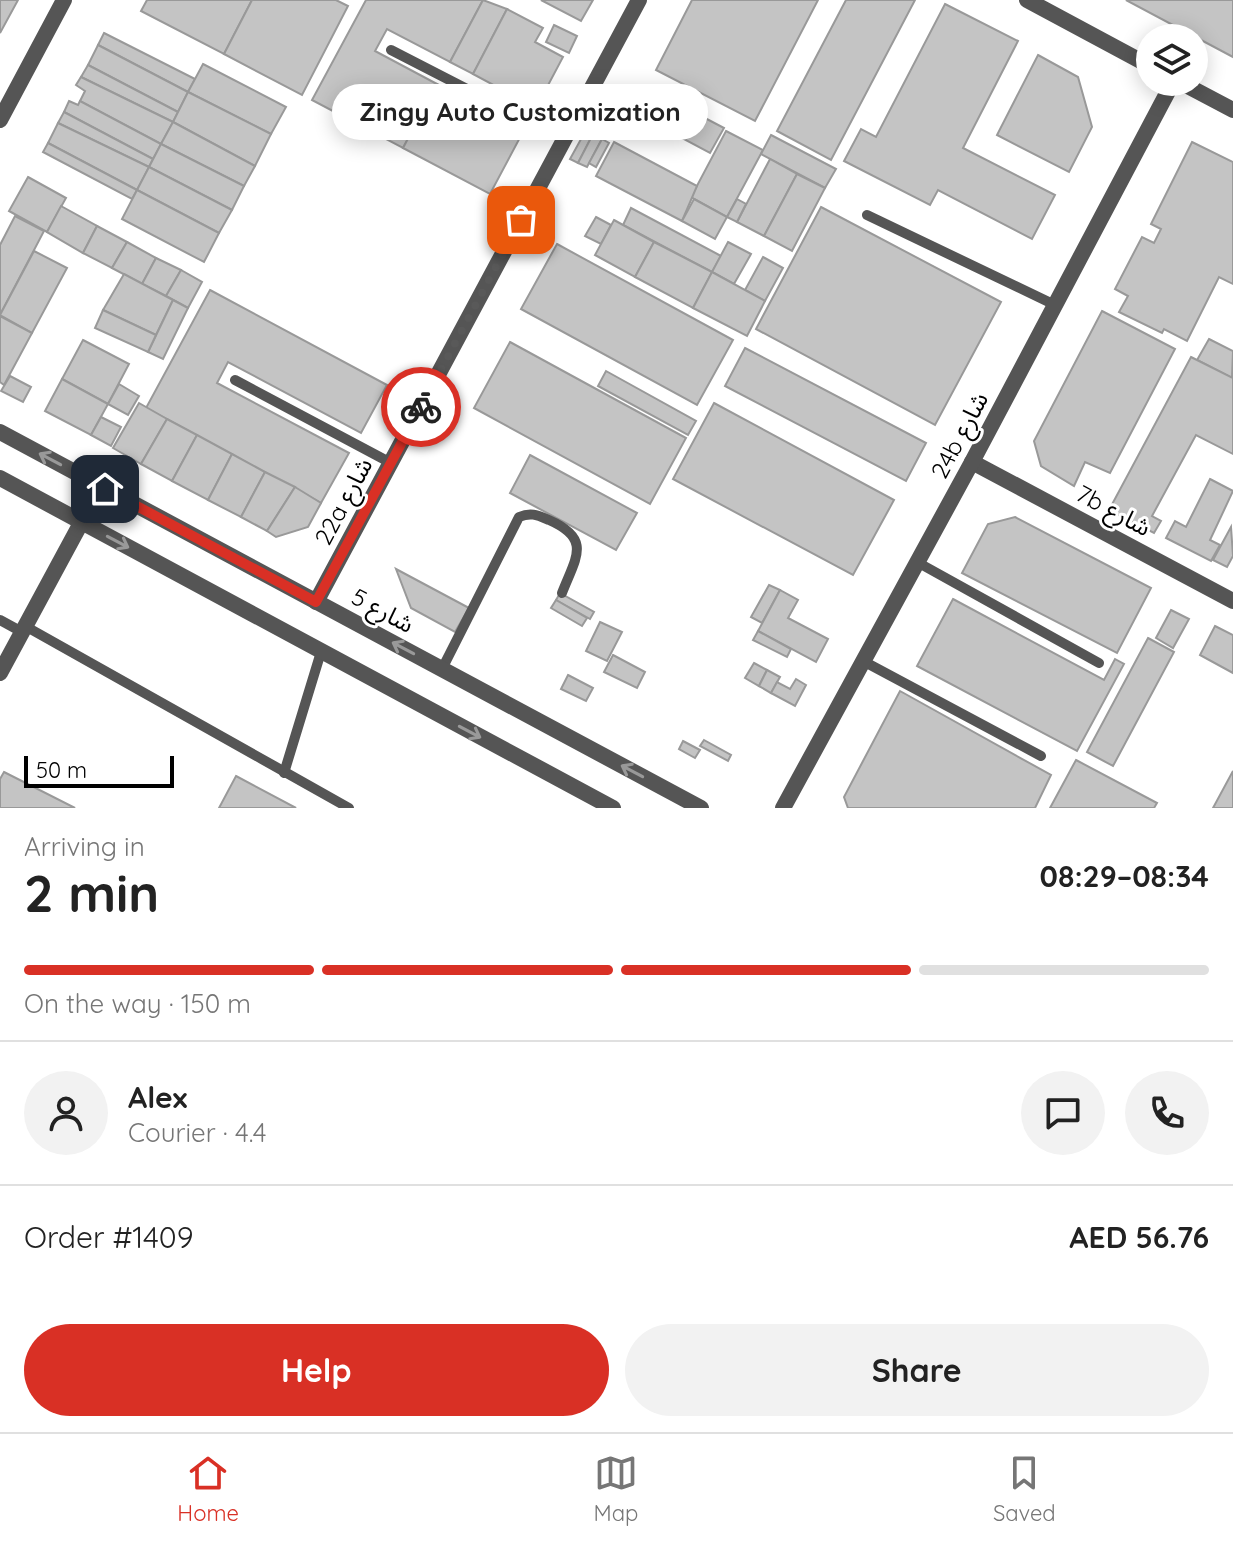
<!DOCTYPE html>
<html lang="en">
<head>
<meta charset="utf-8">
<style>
	body { margin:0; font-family:Quicksand,"Noto Sans Arabic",sans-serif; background:#f2f2f2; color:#222; height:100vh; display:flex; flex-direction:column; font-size:30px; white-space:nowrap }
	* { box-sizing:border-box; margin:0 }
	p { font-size:26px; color:#767676 }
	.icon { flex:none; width:44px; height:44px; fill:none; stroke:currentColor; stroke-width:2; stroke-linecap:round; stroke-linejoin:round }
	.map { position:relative; height:808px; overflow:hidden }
	.panel { display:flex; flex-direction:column; background:#fff; flex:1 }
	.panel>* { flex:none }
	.fabs { position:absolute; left:1136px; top:24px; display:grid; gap:16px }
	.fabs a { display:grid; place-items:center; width:72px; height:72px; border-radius:50%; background:#fff; box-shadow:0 4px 20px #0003; font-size:40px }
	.scale { position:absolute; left:24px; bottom:20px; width:150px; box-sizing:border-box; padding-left:8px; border:4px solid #000; border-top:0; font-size:22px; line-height:28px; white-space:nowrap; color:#000; -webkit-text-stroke:6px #fff; paint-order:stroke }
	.pin { position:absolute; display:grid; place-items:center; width:68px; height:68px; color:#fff; margin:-34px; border-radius:16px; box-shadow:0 4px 12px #0006 }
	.courier { position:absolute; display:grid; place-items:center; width:80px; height:80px; margin:-40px; border:6px solid #d93025; border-radius:50%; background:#fff; color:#222; box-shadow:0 2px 10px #0007 }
	.bubble { position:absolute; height:56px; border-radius:28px; background:#fff; box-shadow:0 4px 20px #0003; font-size:26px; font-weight:700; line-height:56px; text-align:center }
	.head em { font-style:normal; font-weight:700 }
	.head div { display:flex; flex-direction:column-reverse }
	.head { display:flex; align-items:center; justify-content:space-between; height:136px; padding:0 24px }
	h1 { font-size:52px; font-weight:700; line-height:60px }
	.bar { display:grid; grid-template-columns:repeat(4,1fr); gap:12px 8px; align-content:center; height:96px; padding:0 24px }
	.bar i { height:10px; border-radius:6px; background:#e0e0e0 }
	.bar .selected { background:#d93025 }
	.bar p { grid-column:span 4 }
	.line { display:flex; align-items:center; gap:20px; padding:0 24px; border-top:2px solid #e0e0e0 }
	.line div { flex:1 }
	.round { display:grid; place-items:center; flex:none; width:84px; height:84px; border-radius:42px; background:#f2f2f2 }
	.primary-button { display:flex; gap:16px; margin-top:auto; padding:16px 24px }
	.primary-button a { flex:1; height:92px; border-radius:48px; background:#d93025; color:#fff; font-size:32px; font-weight:700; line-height:92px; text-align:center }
	.primary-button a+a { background:#f2f2f2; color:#222 }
	.dock { display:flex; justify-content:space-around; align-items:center; height:112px; border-top:2px solid #e0e0e0; background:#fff; font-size:22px; color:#767676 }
	.dock a { display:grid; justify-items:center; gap:4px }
	.dock .selected { color:#d93025 }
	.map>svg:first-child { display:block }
	.building { fill:#c4c4c4; stroke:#999; stroke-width:2 }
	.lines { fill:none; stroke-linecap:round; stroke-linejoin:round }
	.service { stroke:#555; stroke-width:10 }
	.minor { stroke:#555; stroke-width:16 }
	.tertiary { stroke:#555; stroke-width:16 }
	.oneway { stroke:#999 }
	.done { stroke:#595959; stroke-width:8; stroke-dasharray:0 14.4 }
	.route { stroke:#d93025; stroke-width:10 }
	.labels { text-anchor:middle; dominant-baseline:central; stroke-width:6; stroke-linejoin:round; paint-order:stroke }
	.street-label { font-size:24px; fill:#000; stroke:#fff }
</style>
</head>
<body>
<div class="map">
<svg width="1233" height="808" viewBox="0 0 1233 808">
	<rect width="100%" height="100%" fill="#fff"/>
	<!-- building -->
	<g class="building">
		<polygon points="0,0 18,0 0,33"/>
		<polygon points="147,0 252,0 224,54 141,11"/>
		<polygon points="252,0 336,0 348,6 302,95 224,54"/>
		<polygon points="366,0 483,0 450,62 387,29 375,51 437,84 403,148 312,100"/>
		<polygon points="483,0 507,9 473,74 450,62"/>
		<polygon points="541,0 593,0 581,21"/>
		<polygon points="692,0 818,0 755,121 656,70"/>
		<polygon points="846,0 915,0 831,160 777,131"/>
		<polygon points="1126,0 1233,0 1233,57"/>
		<polygon points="945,4 1018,41 963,148 1055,195 1032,239 938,190 930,205 844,161 861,129 876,137"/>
		<polygon points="507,9 543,28 535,42 563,57 536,108 473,74"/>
		<polygon points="554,25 577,36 569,53 546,42"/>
		<polygon points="104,33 195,79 188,92 98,45"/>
		<polygon points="98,45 188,92 178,112 88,65"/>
		<polygon points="1038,55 1078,77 1092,127 1069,172 997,135"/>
		<polygon points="203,64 286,107 271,134 188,92"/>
		<polygon points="88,65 178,112 173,122 81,77"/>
		<polygon points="81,77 173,122 161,144 80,101 85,91 76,85"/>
		<polygon points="437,84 524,130 490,194 403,148"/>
		<polygon points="188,92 271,134 255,166 173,122"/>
		<polygon points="665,97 724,128 710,153 652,122"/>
		<polygon points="69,101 78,105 80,101 161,144 153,159 64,112"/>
		<polygon points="64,112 153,159 149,167 58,123"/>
		<polygon points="173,122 255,166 244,186 161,144"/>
		<polygon points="58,123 149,167 137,190 48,143"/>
		<polygon points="586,130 593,134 578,163 570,159"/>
		<polygon points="726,131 763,150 727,217 691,197"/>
		<polygon points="593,134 602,139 587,167 578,163"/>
		<polygon points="771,135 836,169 825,188 761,154"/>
		<polygon points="602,139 609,143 596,167 589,163"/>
		<polygon points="614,142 697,186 682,221 596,176"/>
		<polygon points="1192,142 1233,162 1233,284 1219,277 1187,341 1164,329 1162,333 1119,312 1128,296 1115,289 1142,237 1154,243 1161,229 1151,224"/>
		<polygon points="48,143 137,190 132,199 43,152"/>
		<polygon points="161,144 244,186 232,210 149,167"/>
		<polygon points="770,159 797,174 764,236 737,222"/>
		<polygon points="149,167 232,210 219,233 137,190"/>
		<polygon points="797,174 825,188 792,251 764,236"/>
		<polygon points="28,177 66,198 47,232 9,211"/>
		<polygon points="137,190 219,233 204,262 122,219"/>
		<polygon points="694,199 727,217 715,239 682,221"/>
		<polygon points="737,199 746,204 737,222 727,217"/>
		<polygon points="61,206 97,226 83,253 47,232"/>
		<polygon points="821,207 1001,302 935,425 756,329"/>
		<polygon points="631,208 721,256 712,272 623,225"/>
		<polygon points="15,216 44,231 0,315 0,245"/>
		<polygon points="596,217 611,225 601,244 585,236"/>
		<polygon points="614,220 654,242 635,277 595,255"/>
		<polygon points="97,226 127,242 112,268 83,253"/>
		<polygon points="127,242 156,258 142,284 112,268"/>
		<polygon points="654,242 712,272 693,308 635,277"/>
		<polygon points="728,242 751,254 734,284 712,272"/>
		<polygon points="557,244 733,340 697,405 521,309"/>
		<polygon points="34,251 67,268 32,333 0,315"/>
		<polygon points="763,257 783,268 765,301 745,290"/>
		<polygon points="156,258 181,270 166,296 142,284"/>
		<polygon points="181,270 202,282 188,308 166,296"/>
		<polygon points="712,272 765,301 747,336 693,308"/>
		<polygon points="124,274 173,300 156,335 103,310"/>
		<polygon points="210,290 387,385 361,433 228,362 217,383 349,453 321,503 146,408"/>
		<polygon points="173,300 188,308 163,359 148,352"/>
		<polygon points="103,310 156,335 148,352 95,328"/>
		<polygon points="1102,311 1175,349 1110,473 1085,462 1074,486 1041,466 1034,441"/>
		<polygon points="0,316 32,333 4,385 0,382"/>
		<polygon points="1209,339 1233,351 1232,378 1197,360"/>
		<polygon points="83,340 129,364 108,404 62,379"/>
		<polygon points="510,342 686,438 650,504 474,408"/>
		<polygon points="745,348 926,443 906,481 725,386"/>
		<polygon points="1191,357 1233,378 1233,454 1196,435 1152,516 1161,521 1154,533 1109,510"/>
		<polygon points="606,371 696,421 688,435 598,386"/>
		<polygon points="10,376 31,387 23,402 1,391"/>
		<polygon points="62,379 108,404 91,435 45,411"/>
		<polygon points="119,384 139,396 128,415 108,404"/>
		<polygon points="139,403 167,419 141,464 113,448"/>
		<polygon points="714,403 894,500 853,575 673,479"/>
		<polygon points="101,417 121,427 111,446 91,435"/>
		<polygon points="167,419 197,435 172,481 141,464"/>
		<polygon points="197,435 232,454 208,500 172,481"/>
		<polygon points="232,454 265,472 241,517 208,500"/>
		<polygon points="530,455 637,513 616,550 510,493"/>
		<polygon points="265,472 295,487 267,531 241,517"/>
		<polygon points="1210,479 1233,491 1210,540 1220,545 1211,561 1166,538 1175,521 1186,527"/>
		<polygon points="295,487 321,503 308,527 276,537 267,531"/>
		<polygon points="1015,517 1151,588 1117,653 962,573 988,524"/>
		<polygon points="1231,527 1233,556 1227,567 1213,560"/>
		<polygon points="396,569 469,608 455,632 411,608"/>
		<polygon points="769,585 780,590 762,623 751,617"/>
		<polygon points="780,590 798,600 788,618 828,639 816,662 758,631"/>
		<polygon points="560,593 594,612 590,619 556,600"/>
		<polygon points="953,599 1104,680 1115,659 1124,664 1077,751 917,666"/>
		<polygon points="556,600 587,618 582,626 551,608"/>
		<polygon points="1171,610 1189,619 1173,648 1156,638"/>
		<polygon points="600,622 622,632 607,661 586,651"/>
		<polygon points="1215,626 1233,635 1233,673 1200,655"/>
		<polygon points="758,631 791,649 787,657 753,640"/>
		<polygon points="1148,638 1174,652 1113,766 1087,752"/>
		<polygon points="613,655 645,672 637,688 604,672"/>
		<polygon points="754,663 767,670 759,686 745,678"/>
		<polygon points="767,670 780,677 771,693 759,686"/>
		<polygon points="568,675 593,688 586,701 561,689"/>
		<polygon points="796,679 806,685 795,706 771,693 777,682 790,689"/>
		<polygon points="900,691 1051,775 1035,808 848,808 844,797"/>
		<polygon points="704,740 731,755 728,761 700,746"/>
		<polygon points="683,741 700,750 695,758 679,749"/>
		<polygon points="1076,760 1157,803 1154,808 1050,808"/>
		<polygon points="1233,771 1233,808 1213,808"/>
		<polygon points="4,772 75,808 0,808 0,779"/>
		<polygon points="236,776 296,808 219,808"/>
	</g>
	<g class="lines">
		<!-- service -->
		<g class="service">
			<polyline points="391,50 564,139"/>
			<polyline points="867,215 1055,305"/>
			<polyline points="235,380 391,463"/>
			<polyline points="917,562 1099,663"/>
			<polyline points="0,620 22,632"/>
			<polyline points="25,626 349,808"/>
			<polyline points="863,661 1041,756"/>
			<path d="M442 669 519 517C531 512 537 515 549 520 592 539 576 557 562 593"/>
			<polyline points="284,773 321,652"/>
		</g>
		<!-- minor -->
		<g class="minor">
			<polyline points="0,120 64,0"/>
			<polyline points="972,462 1233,601"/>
			<polyline points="316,602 639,0"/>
			<polyline points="0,673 81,523"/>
			<polyline points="783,808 972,462 1173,82"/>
		</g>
		<!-- tertiary -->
		<g class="tertiary">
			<polyline points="1027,0 1150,66"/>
			<polyline points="1180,82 1233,110"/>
			<polyline points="0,432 701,808"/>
			<polyline points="0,478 613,808"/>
		</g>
	</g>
	<!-- one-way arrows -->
	<defs><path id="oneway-shaft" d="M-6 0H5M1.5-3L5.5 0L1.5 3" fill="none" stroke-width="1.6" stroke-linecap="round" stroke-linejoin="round" transform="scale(2)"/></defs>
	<g class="oneway">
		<use href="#oneway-shaft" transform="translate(50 459) rotate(-152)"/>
		<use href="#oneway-shaft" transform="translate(118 542) rotate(28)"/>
		<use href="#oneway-shaft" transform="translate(403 648) rotate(-152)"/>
		<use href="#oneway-shaft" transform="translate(470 732) rotate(28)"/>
		<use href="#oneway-shaft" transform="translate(632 771) rotate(-152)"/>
	</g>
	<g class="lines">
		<!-- done -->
		<polyline class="done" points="421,407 521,220"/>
		<!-- route -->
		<polyline class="route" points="105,489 316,602 421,407"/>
	</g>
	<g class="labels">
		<!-- street labels -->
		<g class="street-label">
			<text transform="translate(959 435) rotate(-62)">24b شارع</text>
			<text transform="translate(343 501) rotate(-62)">22a شارع</text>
			<text transform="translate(1114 510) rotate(28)">7b شارع</text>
			<text transform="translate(383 610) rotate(28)">شارع 5</text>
		</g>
	</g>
</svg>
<div class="fabs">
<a><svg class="icon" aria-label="layers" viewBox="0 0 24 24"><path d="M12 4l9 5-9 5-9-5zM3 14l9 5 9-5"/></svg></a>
</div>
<div class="scale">50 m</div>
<div class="pin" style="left:521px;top:220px;background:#ea580c"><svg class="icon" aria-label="bag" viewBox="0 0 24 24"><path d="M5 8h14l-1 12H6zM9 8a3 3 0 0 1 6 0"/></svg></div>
<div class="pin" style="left:105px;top:489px;background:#1f2937"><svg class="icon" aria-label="home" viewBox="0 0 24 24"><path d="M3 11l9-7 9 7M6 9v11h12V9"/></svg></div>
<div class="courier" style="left:421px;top:407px"><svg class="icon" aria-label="bike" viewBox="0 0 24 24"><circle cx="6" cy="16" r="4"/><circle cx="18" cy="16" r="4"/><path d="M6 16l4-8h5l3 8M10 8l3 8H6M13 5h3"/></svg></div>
<div class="bubble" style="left:332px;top:84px;width:376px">Zingy Auto Customization</div>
</div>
<section class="panel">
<div class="head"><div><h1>2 min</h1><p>Arriving in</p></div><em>08:29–08:34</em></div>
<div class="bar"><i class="selected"></i><i class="selected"></i><i class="selected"></i><i></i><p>On the way · 150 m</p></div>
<div class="line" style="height:144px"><a class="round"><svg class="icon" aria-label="person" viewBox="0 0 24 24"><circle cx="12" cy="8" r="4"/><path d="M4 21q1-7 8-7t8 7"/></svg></a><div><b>Alex</b><p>Courier · 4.4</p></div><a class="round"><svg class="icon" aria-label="chat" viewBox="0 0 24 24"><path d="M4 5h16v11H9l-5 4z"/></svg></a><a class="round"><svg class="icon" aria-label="phone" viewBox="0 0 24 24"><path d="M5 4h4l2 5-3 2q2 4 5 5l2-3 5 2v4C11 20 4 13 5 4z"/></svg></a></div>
<div class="line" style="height:104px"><div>Order #1409</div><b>AED 56.76</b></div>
<div class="primary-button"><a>Help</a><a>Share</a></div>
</section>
<nav class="dock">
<a class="selected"><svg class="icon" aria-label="home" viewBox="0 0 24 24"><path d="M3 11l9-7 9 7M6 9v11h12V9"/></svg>Home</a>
<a><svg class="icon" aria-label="map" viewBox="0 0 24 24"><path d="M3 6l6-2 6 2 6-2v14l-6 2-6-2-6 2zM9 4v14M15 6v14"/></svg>Map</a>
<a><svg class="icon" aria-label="saved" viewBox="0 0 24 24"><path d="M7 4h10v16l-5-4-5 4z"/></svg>Saved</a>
</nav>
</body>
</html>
